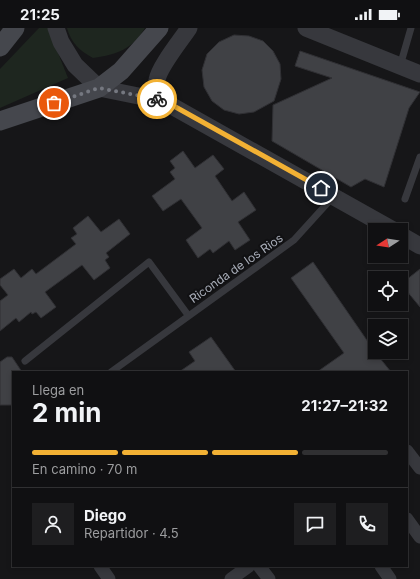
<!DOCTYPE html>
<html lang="es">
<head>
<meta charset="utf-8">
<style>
	body { margin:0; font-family:Inter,sans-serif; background:#1e1e20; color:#f1f3f6; height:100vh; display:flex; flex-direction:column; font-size:15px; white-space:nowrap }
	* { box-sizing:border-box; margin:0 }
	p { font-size:13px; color:#9c9d9f }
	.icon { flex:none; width:22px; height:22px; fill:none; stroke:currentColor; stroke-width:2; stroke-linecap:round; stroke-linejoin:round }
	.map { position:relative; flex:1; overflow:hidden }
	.panel { position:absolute; left:12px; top:343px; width:396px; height:196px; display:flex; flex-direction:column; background:#101012; border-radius:0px; box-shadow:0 2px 6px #0003,0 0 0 1px #303032 }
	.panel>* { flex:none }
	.needle { width:26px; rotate:258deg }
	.tools { position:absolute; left:368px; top:195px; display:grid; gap:8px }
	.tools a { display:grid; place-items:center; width:40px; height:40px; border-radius:0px; background:#101012; box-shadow:0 2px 6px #0003,0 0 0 1px #303032; font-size:20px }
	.pin { position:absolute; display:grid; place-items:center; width:34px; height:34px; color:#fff; margin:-17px; border:2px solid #fff; border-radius:50%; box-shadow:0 1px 4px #0007 }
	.courier { position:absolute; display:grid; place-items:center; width:40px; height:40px; margin:-20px; border:3px solid #f2b134; border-radius:50%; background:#fff; color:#222; box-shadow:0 1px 5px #0007 }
	.headline em { font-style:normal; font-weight:700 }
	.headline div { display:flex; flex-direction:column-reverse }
	.headline { display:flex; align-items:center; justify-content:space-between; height:68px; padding:0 20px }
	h1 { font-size:26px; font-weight:700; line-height:30px }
	.bar { display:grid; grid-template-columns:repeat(4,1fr); gap:6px 4px; align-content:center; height:48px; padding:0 20px }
	.bar i { height:5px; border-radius:3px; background:#303032 }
	.bar .active { background:#f2b134 }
	.bar p { grid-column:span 4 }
	.line { display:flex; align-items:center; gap:10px; padding:0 20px; border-top:1px solid #303032 }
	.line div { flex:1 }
	.round { display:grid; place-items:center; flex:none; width:42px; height:42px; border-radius:0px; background:#1e1e20 }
	.status { display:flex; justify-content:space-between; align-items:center; height:28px; padding:0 20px; background:#101012; direction:ltr }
	.status svg { height:11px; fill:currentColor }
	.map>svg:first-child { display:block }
	.green { fill:#1e261f }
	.building { fill:#404145; stroke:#303034 }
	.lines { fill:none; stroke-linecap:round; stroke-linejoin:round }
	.service { stroke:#37383d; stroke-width:7 }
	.minor { stroke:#37383d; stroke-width:13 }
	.tertiary { stroke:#37383d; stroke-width:17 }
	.secondary { stroke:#45474d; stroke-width:19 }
	.done { stroke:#757880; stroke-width:4; stroke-dasharray:0 7.2 }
	.route { stroke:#f2b134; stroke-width:5 }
	.labels { text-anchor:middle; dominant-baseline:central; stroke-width:4; stroke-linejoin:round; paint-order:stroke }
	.street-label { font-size:12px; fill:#a8adb8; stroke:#111113 }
</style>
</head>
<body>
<div class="status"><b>21:25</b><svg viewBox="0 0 49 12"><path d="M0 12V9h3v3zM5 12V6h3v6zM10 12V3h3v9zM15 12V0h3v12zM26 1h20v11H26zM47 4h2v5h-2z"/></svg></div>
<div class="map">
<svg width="420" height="551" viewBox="0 0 420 551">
	<rect width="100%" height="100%" fill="#161618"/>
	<!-- green -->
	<g class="green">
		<polygon points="39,0 48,0 68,50 0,80 0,41"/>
		<path d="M67 0H145C131 22 118 26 93 30 80 23 71 15 67 0Z"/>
	</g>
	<!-- building -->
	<g class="building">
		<polygon points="234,7 249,8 263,13 273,23 280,36 281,51 274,73 254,84 239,86 224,82 212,73 204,59 202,42 207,26 219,14"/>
		<polygon points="300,23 420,64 409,80 384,159 365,151 351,159 272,113 273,77 332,50 295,38"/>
		<polygon points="183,123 195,140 213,127 224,141 215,148 232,173 244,164 256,182 238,194 250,212 235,222 229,213 213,225 210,221 198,230 186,212 202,200 181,171 163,183 152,168 175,151 170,144 175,140 170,133"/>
		<polygon points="88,188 101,204 119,191 130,206 106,225 109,229 105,232 110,240 94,252 82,237 45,264 56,279 41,290 36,284 32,286 31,284 19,294 16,290 0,303 0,273 8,267 0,257 0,251 14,241 21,250 32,241 36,246 76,216 71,210 77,206 73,200"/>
		<polygon points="313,234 375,324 391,344 317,344 344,325 291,250"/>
		<polygon points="420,241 420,279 401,256"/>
		<polygon points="211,309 236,344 179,344 195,333 189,324"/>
		<polygon points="7,329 12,329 22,344 13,344 13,377 0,377 0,334"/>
	</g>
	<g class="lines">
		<!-- service -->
		<g class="service">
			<polyline points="400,38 411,0"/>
			<polyline points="405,171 420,129"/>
			<polyline points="25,333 149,234 188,287"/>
			<polyline points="111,344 294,212 333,169"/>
		</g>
		<!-- minor -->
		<g class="minor">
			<polyline points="407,423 420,440"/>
			<polyline points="407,491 420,509"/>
			<polyline points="100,538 109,551"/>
			<polyline points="259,538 269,551"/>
			<polyline points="381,538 390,551"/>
			<polyline points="231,551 249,538"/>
		</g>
		<!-- tertiary -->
		<g class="tertiary">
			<polyline points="56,0 61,14 75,37 99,60 163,73 393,202"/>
			<polyline points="306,0 420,46"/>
			<path d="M163 73C159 66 155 59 157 52 159 39 181 12 189 0"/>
			<polyline points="401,207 420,218"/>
		</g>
		<!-- secondary -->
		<g class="secondary">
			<polyline points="0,19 15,0"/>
			<polyline points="0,93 99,60 121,43 159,0"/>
		</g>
	</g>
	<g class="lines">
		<!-- done -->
		<polyline class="done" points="54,75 99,60 157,71"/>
		<!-- route -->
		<polyline class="route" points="157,71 163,72 321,160"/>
	</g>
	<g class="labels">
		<!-- street labels -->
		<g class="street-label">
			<text transform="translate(236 240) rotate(-35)">Riconda de los Rios</text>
		</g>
	</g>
</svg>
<div class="tools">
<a><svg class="needle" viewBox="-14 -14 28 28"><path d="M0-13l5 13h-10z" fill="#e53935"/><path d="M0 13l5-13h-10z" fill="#9c9d9f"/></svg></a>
<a><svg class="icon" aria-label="locate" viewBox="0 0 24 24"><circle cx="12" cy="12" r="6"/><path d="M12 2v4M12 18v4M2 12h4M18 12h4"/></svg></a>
<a><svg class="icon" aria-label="layers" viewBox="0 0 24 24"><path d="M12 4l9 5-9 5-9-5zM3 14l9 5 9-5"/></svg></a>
</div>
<div class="pin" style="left:54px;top:75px;background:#ea580c"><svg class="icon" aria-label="bag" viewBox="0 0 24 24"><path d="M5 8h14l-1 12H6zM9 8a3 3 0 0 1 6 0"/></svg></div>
<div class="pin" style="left:321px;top:160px;background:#1f2937"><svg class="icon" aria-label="home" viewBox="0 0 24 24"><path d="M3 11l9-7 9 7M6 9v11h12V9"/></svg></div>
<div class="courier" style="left:157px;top:71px"><svg class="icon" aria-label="bike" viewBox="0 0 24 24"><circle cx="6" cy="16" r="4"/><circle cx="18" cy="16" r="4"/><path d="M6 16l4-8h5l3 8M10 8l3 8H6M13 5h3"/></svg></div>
<section class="panel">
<div class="headline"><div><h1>2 min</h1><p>Llega en</p></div><em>21:27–21:32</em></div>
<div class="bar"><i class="active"></i><i class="active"></i><i class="active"></i><i></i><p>En camino · 70 m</p></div>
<div class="line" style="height:72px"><a class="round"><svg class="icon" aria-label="person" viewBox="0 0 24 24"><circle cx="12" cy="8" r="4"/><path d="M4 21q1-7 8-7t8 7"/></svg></a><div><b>Diego</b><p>Repartidor · 4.5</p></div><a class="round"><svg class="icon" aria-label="chat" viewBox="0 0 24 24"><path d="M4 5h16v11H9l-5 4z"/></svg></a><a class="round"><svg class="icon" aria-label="phone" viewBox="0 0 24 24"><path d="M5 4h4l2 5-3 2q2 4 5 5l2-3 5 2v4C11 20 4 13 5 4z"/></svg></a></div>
</section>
</div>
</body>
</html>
